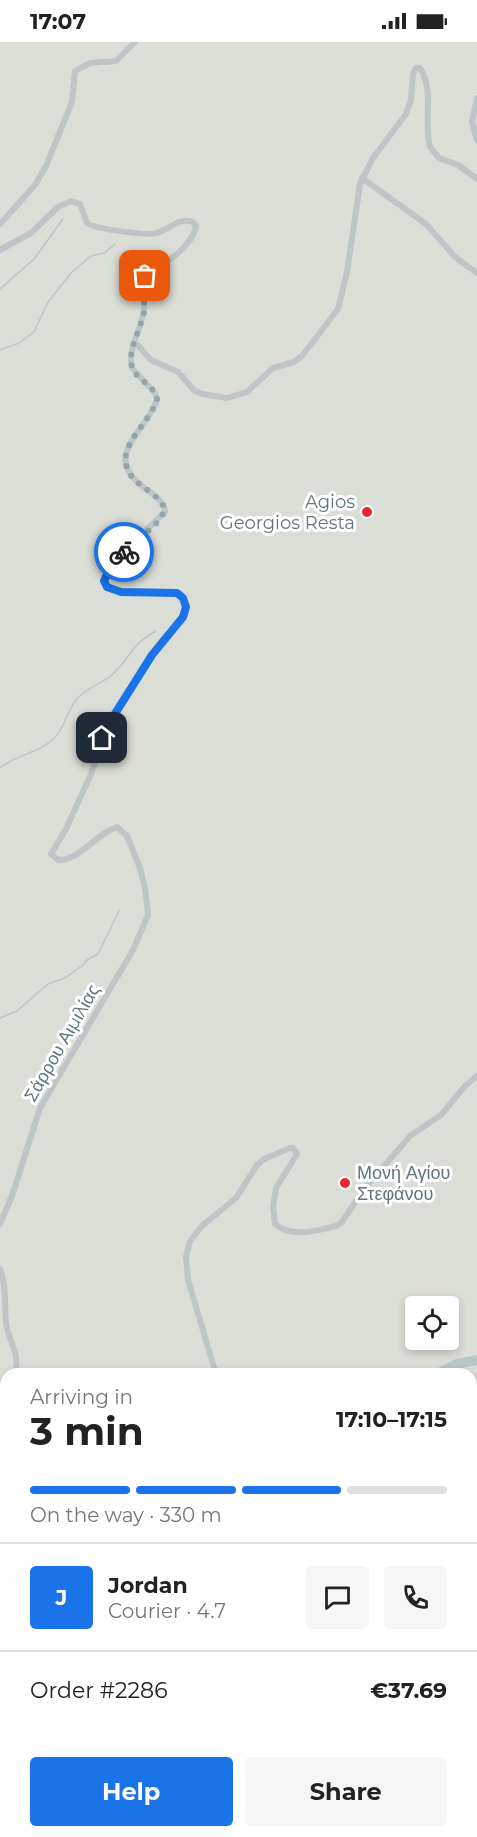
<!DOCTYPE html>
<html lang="en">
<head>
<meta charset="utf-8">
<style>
	body { margin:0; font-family:Montserrat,sans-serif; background:#f6f6f6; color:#222; height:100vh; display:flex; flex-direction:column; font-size:22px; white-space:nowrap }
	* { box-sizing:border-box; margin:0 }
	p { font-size:20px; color:#767676 }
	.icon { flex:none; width:33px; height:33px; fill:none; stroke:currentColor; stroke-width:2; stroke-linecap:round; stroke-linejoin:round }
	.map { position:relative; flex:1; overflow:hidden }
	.details { position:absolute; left:0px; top:1326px; width:477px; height:470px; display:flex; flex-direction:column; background:#fff; border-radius:18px 18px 0 0; box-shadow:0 3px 9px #0003 }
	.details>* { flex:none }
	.tools { position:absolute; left:405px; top:1254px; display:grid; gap:12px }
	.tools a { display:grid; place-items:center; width:54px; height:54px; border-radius:6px; background:#fff; box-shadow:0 3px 9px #0003; font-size:30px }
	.pin { position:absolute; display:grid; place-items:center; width:51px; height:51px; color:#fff; margin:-26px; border-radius:12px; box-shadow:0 3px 9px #0006 }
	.courier { position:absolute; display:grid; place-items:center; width:60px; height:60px; margin:-30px; border:4px solid #1a73e8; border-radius:50%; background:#fff; color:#222; box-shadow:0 2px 8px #0007 }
	.summary em { font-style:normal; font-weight:700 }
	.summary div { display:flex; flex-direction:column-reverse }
	.summary { display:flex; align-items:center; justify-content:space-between; height:102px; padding:0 30px }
	h1 { font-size:39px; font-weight:700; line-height:45px }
	.bar { display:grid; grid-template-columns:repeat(4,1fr); gap:9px 6px; align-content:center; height:72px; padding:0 30px }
	.bar i { height:8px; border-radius:4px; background:#e0e0e0 }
	.bar .current { background:#1a73e8 }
	.bar p { grid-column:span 4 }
	.line { display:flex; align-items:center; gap:15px; padding:0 30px; border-top:2px solid #e0e0e0 }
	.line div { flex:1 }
	.round { display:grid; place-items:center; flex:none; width:63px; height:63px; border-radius:6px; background:#f6f6f6 }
	.primary-button { display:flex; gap:12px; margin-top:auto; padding:12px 30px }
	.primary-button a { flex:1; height:69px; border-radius:6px; background:#1a73e8; color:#fff; font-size:24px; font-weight:700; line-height:69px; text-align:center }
	.primary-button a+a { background:#f6f6f6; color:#222 }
	.status { display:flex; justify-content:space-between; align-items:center; height:42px; padding:0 30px; background:#fff; direction:ltr }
	.status svg { height:16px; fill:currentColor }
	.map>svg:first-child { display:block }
	.green { fill:#dbded6; fill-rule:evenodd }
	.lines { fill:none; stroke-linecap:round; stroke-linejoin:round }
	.stream { stroke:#b6c8c8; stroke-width:1.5 }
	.river { stroke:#b6c8c8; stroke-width:10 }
	.street { stroke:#bdc5c7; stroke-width:6 }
	.done { stroke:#94a4a7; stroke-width:6; stroke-dasharray:0 10.8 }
	.route { stroke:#1a73e8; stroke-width:8 }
	.poi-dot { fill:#e8282b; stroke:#fff; stroke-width:2 }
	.labels { text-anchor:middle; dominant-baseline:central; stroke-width:6; stroke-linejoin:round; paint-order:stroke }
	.poi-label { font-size:18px; fill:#5e777c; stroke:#fff; text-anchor:end }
	.street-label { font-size:18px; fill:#5e777c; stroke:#fff }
</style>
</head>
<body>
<div class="status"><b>17:07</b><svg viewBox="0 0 49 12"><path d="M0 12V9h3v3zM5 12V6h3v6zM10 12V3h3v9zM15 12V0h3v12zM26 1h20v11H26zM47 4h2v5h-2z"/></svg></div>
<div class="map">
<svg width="477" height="1795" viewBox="0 0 477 1795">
	<rect width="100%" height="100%" fill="#f9f9f7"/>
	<!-- green -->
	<g class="green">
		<path d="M0 0H477V1593L471 1592V1332H6V1502L0 1499ZM416 1264H448V1298H416Z"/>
		<polygon points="246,1790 351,1790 349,1795 238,1795"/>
	</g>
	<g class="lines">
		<!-- stream -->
		<g class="stream">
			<polyline points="0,247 34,217 63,177"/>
			<polyline points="0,308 19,301 34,290 48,260 72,230 91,214 104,211 115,202"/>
			<path d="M0 726C16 712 42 711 56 694 66 683 67 669 76 658 86 645 103 642 114 631 131 614 133 601 156 589"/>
			<polyline points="0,976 17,969 48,942 65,936 83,923 87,918 98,912 119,869"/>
		</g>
		<!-- river -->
		<g class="river">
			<polyline points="437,1332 457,1322 477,1318"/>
			<polyline points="0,1546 6,1543"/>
		</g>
		<!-- street -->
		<g class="street">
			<polyline points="477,56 472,80 477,98"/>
			<polyline points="362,136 426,182 455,215 477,231"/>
			<polyline points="0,182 35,143 46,124 72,60 75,29 90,21 116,19 135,0"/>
			<path d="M0 208 31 191 58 165 71 159 80 162 87 181C94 187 148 194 157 191 170 187 179 175 193 180L196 184C194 199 175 215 163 222 156 226 148 228 144 235 138 245 146 257 144 267 142 287 127 307 132 326L155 351 157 357C149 387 105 409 137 440 146 448 165 457 165 470L117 516 104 537 107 545 121 550 177 551 184 557 185 568 182 577 157 605 106 686 91 732 66 787 51 812 58 818C80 819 96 791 117 785L127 794 140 826 145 846 148 873 133 908 40 1066 13 1151 0 1182"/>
			<path d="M135 300 151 318 178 330 194 348 202 352 227 356 247 350 273 326 294 320 302 314 338 267 347 230 360 142 373 116 406 72 411 58 413 32 416 26H420C435 49 423 80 430 105L439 116 458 123 477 137"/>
			<path d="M0 1227C7 1246 4 1262 6 1280 8 1299 21 1312 15 1332"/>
			<path d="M216 1332 188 1238 186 1215 190 1199 202 1184 236 1156 257 1123 264 1117 290 1106H293L297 1112 276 1146 273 1165 275 1182C291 1196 317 1189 336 1184L341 1181 365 1146 410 1094 441 1073 465 1044 477 1034"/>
			<polyline points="0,1354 6,1347"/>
			<polyline points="471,1373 477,1370"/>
			<polyline points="0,1552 6,1548"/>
			<polyline points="471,1565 477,1568"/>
			<polyline points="0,1596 6,1585"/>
			<polyline points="0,1651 6,1658"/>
			<polyline points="471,1757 477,1758"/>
			<polyline points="192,1790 194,1795"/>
			<polyline points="439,1790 441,1795"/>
			<polyline points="40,1795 41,1790"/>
			<polyline points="398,1795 403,1790"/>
		</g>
	</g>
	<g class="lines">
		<!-- done -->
		<path class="done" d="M124 510 155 483 165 469C163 455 142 447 133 436 109 407 150 384 157 357 155 343 136 338 132 325 127 308 141 287 144 270 146 257 138 246 145 234"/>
		<!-- route -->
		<polyline class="route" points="102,696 106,686 152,613 183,575 186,565 183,556 177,551 121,550 107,545 104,539 110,526 124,510"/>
	</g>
	<!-- markers -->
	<g class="poi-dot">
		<circle cx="367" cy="470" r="6"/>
		<circle cx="345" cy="1141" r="6"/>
	</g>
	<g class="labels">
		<!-- poi labels -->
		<g class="poi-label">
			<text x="355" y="460">Agios<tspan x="355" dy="21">Georgios Resta</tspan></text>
			<text x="357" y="1131" text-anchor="start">Μονή Αγίου<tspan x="357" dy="21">Στεφάνου</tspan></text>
		</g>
		<!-- street labels -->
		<g class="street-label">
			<text transform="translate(62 1001) rotate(-60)">Σάρρου Αιμιλίας</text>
		</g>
	</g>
</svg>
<div class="tools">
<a><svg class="icon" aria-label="locate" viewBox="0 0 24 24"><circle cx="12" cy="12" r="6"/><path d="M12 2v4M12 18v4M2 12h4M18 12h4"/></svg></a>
</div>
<div class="pin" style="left:145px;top:234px;background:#ea580c"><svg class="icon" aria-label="bag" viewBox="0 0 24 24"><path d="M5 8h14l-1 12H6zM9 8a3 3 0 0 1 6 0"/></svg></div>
<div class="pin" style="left:102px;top:696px;background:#1f2937"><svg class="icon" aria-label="home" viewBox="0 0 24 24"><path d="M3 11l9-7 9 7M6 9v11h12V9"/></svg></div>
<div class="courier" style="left:124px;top:510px"><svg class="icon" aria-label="bike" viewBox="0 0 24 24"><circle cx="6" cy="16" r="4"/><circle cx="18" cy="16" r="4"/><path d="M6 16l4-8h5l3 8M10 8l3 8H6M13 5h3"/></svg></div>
<section class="details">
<div class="summary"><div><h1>3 min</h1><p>Arriving in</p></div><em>17:10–17:15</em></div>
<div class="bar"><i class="current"></i><i class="current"></i><i class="current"></i><i></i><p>On the way · 330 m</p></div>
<div class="line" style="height:108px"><b class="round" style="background:#1a73e8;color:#fff">J</b><div><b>Jordan</b><p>Courier · 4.7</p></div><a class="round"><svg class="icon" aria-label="chat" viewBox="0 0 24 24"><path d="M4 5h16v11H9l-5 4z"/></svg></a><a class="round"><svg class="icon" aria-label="phone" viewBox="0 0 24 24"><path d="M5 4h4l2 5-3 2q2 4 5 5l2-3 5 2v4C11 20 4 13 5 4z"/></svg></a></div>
<div class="line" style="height:78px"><div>Order #2286</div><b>€37.69</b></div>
<div class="primary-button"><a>Help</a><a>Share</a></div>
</section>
</div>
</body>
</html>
